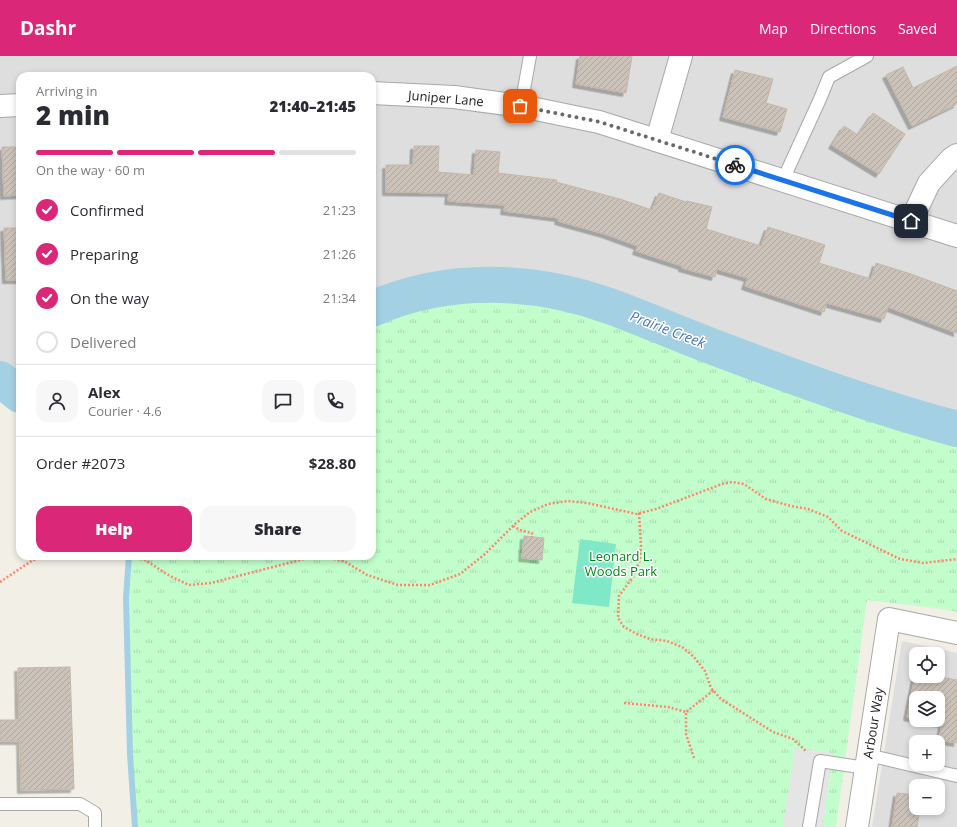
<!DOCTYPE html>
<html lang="en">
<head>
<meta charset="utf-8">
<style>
	body { margin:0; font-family:"Open Sans",sans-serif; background:#f7f7f7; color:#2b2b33; height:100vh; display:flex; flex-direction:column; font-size:15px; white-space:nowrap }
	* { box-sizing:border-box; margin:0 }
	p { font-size:13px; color:#7c7c81 }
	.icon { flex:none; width:22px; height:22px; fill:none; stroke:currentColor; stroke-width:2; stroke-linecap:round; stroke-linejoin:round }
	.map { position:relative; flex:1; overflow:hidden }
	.panel { position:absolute; left:16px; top:16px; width:360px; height:488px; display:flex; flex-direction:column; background:#fff; border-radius:12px; box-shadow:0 2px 6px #0003 }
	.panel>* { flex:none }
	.controls { position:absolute; left:909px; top:591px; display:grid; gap:8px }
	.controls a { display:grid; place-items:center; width:36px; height:36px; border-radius:8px; background:#fff; box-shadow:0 2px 6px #0003; font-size:20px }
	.pin { position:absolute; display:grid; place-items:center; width:34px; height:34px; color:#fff; margin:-17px; border-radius:8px; box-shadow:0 2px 6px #0006 }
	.courier { position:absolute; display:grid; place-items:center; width:40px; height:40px; margin:-20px; border:3px solid #1a73e8; border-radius:50%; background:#fff; color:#222; box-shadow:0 1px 5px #0007 }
	.overview em { font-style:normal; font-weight:800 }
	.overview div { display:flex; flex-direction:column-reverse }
	.overview { display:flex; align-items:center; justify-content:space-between; height:68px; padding:0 20px }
	h1 { font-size:26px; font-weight:800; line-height:30px }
	.bar { display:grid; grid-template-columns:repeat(4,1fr); gap:6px 4px; align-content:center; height:48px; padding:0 20px }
	.bar i { height:5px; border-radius:3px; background:#e1e1e2 }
	.bar .on { background:#db2777 }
	.bar p { grid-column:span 4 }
	.line { display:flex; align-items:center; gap:10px; padding:0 20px; border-top:1px solid #e1e1e2 }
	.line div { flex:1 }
	.round { display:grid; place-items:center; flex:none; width:42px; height:42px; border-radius:12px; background:#f7f7f7 }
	ol { padding:0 20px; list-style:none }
	li { display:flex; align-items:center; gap:12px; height:44px }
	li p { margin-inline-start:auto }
	li .icon { padding:4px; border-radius:50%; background:#db2777; color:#fff; stroke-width:4 }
	li:last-child { color:#7c7c81 }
	li i { width:22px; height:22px; border:2px solid #e1e1e2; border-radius:50% }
	.primary-button { display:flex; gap:8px; margin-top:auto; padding:8px 20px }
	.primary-button a { flex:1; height:46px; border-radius:12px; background:#db2777; color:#fff; font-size:16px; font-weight:800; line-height:46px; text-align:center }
	.primary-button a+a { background:#f7f7f7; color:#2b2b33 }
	header { display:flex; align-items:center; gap:24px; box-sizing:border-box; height:56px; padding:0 20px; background:#db2777; color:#fff }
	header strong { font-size:19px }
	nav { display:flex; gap:22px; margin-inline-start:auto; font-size:14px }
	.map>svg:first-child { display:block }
	.residential { fill:#dfdede; fill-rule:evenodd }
	.park { fill:url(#park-tufts) }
	.pitch { fill:#7ee8c7 }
	.parking { fill:#e5e5e5 }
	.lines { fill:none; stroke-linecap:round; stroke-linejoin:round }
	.stream { stroke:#a4d0e3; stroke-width:6 }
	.river { stroke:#a4d0e3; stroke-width:36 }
	.building { fill:url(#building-hatch); stroke:#c5b7a8; filter:url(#shadow) }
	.service-casing { stroke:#a8a8a8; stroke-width:14 }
	.minor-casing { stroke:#a8a8a8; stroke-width:24 }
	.path { stroke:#ff856b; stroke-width:2.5; stroke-dasharray:2 2; stroke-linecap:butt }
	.service { stroke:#fff; stroke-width:12 }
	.minor { stroke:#fff; stroke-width:22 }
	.done { stroke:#6a6966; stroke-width:4; stroke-dasharray:0 7.2 }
	.route { stroke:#1a73e8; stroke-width:5 }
	.labels { text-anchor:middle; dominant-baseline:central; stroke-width:3; stroke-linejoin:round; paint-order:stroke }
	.street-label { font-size:13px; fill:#212121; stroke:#fff }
	.park-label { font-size:13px; fill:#028717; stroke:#fff }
	.water-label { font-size:14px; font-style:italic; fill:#4376bb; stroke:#fff }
</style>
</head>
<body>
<header>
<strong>Dashr</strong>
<nav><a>Map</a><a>Directions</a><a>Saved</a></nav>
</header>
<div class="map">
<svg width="957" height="771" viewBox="0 0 957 771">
	<defs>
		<pattern id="park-tufts" width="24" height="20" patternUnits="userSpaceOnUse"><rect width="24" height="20" fill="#c2fecb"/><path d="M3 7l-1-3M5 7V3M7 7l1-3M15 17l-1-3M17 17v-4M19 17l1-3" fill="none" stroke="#a6d9ae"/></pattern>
		<pattern id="building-hatch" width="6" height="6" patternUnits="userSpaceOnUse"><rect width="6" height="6" fill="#cbc2b9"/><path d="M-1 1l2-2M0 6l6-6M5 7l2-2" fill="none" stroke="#aea69f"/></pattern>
		<filter id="shadow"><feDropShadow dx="-3.5" dy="3.5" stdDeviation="0" flood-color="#0004"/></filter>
	</defs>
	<rect width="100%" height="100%" fill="#f2efe7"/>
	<!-- residential -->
	<g class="residential">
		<polygon points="0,0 957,0 957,359 852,331 469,218 372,244 372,20 20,20 20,315 0,305"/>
		<path d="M902 585 957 597V771H872ZM916 598H938V620H916ZM916 642H938V664H916ZM916 686H938V708H916ZM916 730H938V752H916Z"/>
	</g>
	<!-- park -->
	<polygon class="park" points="469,218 569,226 741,287 852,331 957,359 957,556 942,553 867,544 836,771 133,771 128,500 372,500 372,244"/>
	<!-- pitch -->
	<polygon class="pitch" points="580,483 616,488 609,551 572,547"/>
	<!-- parking -->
	<polygon class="parking" points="795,692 833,697 823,771 783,771"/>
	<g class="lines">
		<!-- stream -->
		<polyline class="stream" points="129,500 126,542 130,698 135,771"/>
		<!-- river -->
		<g class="river">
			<path d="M372 253C448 219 535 223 612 251 650 265 686 281 724 295 801 324 878 352 957 373"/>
			<polyline points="0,323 20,339"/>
		</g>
	</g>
	<!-- building -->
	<g class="building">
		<polygon points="580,0 632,0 626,37 576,28"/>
		<polygon points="957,10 957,48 912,70 886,19 903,11 913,32"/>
		<polygon points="735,14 773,23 766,47 787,53 780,76 723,61"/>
		<polygon points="873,57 905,78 879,118 832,89 844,70 858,79"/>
		<polygon points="414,90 439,90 438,116 474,119 476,94 500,96 498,117 557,124 556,126 620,143 652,154 659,137 686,146 687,145 712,151 706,173 761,190 768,171 825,189 819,207 871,223 876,207 911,218 957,235 957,277 888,251 884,263 827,247 824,256 745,230 748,222 717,213 715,221 682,212 682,210 636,195 638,190 605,178 558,165 559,162 504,155 505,149 448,145 449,137 386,136 386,109 413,109"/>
		<polygon points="2,91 20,91 20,139 4,140"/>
		<polygon points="4,172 20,172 20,224 6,224"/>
		<polygon points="524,480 544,482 542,504 522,502"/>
		<polygon points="70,611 74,733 21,734 20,685 0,685 0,664 19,664 18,612"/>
		<polygon points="915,620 935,620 957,624 957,687 939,684 942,668 921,664 938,664 938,642 916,642 916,663 907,661"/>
		<polygon points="897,737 916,739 916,752 920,752 917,771 892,771"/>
	</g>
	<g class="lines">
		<defs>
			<g id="service">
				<polyline points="521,50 530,0"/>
				<polyline points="783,124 820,43 829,21 867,0"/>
				<polyline points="868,699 957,720"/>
				<polyline points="0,748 80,748 95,757 95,771"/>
				<polyline points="809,771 820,705 866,712"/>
			</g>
			<g id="minor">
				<polyline points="372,37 454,41 521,50 599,66 957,180"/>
				<polyline points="0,50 20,49"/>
				<polyline points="657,84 681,0"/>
				<polyline points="911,165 929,127 951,103 957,99"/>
				<polyline points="857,771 889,563 957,577"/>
			</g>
		</defs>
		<!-- service casing -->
		<use href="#service" class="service-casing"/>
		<!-- minor casing -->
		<use href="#minor" class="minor-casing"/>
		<!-- path -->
		<g class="path">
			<polyline points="639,457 641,490 640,504 633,521 619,540 618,562 624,571 637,578 650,583 667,585 682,591 693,600 705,615 711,632 721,643 773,676 793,683 807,696"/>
			<polyline points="513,470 520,474 532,477 532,481"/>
			<polyline points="100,500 133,502 145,504 170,520 189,529 211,527 316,500"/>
			<polyline points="318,500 344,505 367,519 398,529 430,529 460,518 485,498 515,468 530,456 548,448 568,445 587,447 637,458 656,453 722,428 732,426 744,428 766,443 791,450 808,453 828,461 842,475 900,503 923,507 957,503"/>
			<polyline points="0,526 33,504 50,500"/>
			<polyline points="624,647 668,651 686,656"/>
			<polyline points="694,702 686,678 686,656 714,634"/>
		</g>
		<!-- service -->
		<use href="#service" class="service"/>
		<!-- minor -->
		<use href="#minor" class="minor"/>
	</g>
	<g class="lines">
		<!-- done -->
		<polyline class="done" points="520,50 600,66 735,109"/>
		<!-- route -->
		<polyline class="route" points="735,109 911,165"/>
	</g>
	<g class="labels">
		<!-- street labels -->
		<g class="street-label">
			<text transform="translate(446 42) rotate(5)">Juniper Lane</text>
			<text transform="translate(873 667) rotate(-81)">Arbour Way</text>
		</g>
		<!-- park labels -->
		<g class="park-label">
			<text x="621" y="500">Leonard L.<tspan x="621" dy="15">Woods Park</tspan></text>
		</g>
		<!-- water labels -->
		<g class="water-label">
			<text transform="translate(668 273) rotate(21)">Prairie Creek</text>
		</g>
	</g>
</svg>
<div class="controls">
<a><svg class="icon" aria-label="locate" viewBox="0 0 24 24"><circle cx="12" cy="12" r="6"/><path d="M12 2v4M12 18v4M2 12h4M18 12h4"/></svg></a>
<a><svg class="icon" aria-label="layers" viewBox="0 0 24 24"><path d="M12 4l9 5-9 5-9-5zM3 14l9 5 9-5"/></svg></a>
<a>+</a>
<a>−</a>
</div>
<div class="pin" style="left:520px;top:50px;background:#ea580c"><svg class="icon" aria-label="bag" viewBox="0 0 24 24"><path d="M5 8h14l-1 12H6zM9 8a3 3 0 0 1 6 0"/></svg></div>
<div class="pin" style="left:911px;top:165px;background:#1f2937"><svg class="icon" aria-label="home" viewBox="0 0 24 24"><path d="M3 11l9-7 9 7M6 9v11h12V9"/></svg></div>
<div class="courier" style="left:735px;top:109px"><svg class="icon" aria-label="bike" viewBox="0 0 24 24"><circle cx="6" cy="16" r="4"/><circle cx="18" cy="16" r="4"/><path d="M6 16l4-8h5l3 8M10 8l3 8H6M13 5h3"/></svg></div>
<section class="panel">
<div class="overview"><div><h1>2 min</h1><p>Arriving in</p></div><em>21:40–21:45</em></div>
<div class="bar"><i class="on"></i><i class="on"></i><i class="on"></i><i></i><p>On the way · 60 m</p></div>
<ol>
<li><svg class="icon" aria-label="check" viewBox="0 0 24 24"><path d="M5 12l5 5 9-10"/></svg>Confirmed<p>21:23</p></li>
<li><svg class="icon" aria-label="check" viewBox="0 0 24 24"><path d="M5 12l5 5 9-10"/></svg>Preparing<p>21:26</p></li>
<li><svg class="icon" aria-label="check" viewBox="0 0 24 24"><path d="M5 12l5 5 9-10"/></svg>On the way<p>21:34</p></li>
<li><i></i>Delivered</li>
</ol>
<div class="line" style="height:72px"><a class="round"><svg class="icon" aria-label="person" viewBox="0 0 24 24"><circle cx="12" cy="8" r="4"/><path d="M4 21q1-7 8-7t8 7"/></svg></a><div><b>Alex</b><p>Courier · 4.6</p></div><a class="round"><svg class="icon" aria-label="chat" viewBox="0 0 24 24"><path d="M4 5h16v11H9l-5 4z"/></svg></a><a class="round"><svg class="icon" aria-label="phone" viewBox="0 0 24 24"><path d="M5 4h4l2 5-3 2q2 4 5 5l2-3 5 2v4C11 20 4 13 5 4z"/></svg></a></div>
<div class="line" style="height:52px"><div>Order #2073</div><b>$28.80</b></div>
<div class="primary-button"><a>Help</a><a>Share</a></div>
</section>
</div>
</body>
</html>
